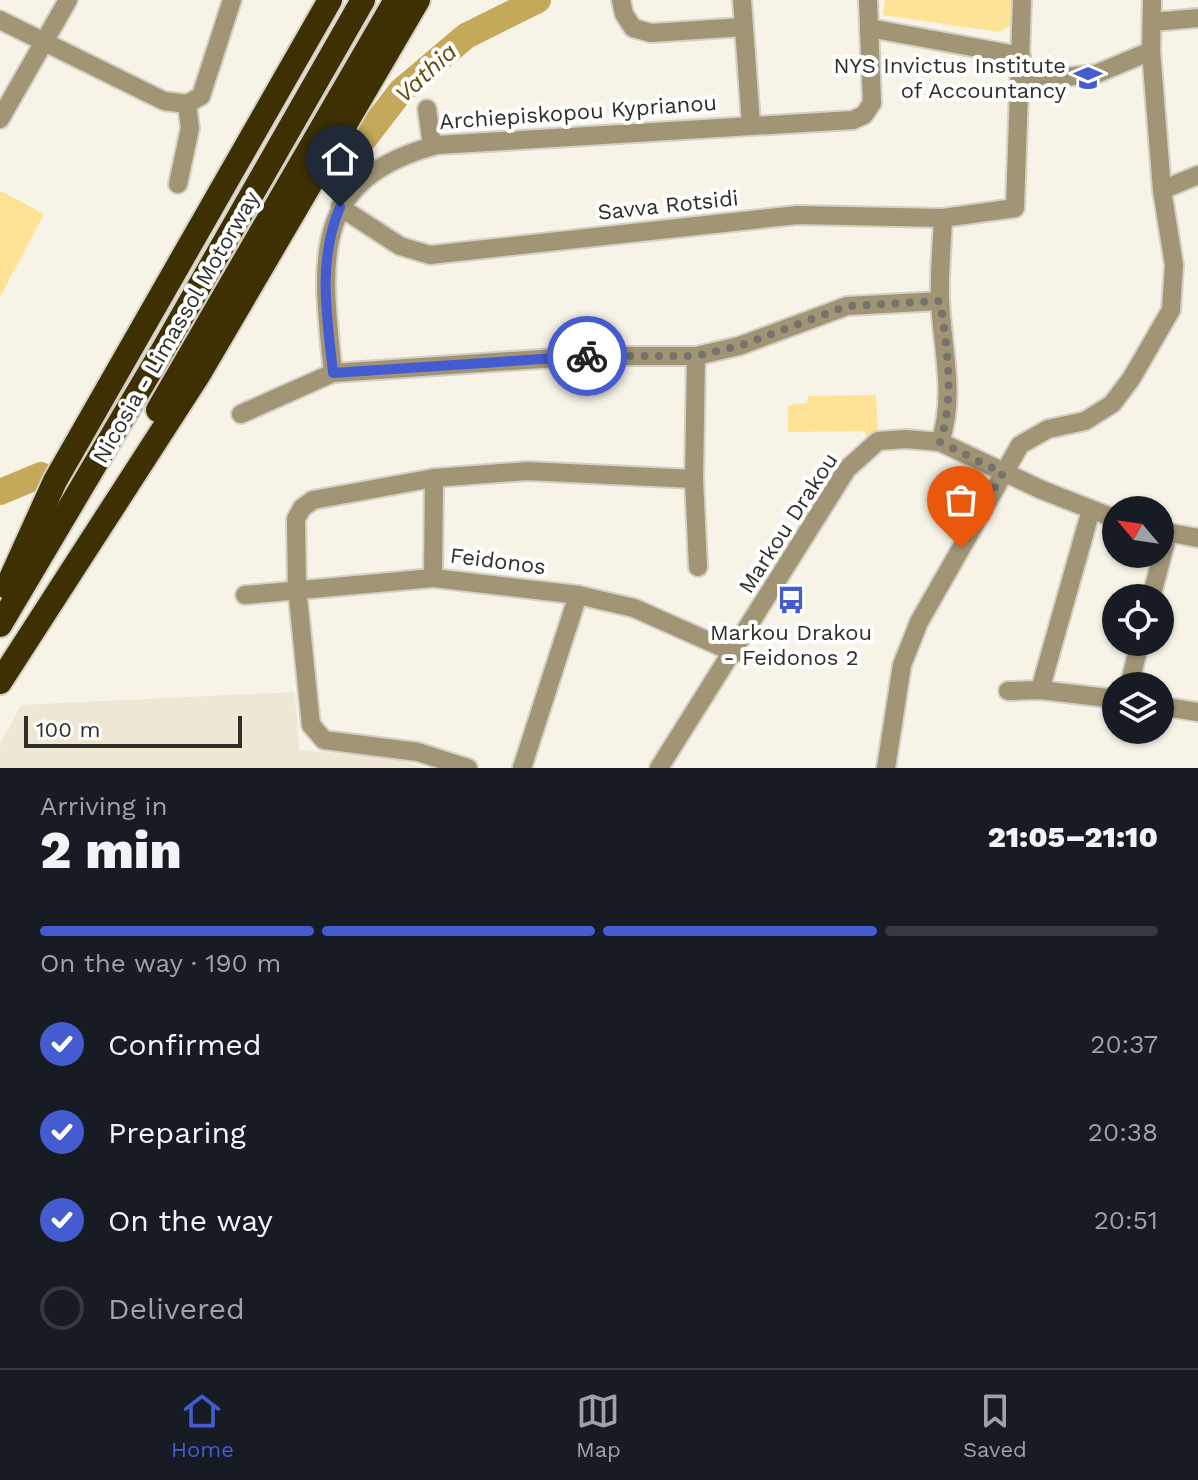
<!DOCTYPE html>
<html lang="en">
<head>
<meta charset="utf-8">
<style>
	body { margin:0; font-family:"Work Sans",sans-serif; background:#242831; color:#f1f3f6; height:100vh; display:flex; flex-direction:column; font-size:30px; white-space:nowrap }
	* { box-sizing:border-box; margin:0 }
	p { font-size:26px; color:#9ea1a6 }
	.icon { flex:none; width:44px; height:44px; fill:none; stroke:currentColor; stroke-width:2; stroke-linecap:round; stroke-linejoin:round }
	.map { position:relative; height:768px; overflow:hidden }
	.side { display:flex; flex-direction:column; background:#171b24; flex:1 }
	.side>* { flex:none }
	.needle { width:52px; rotate:299deg }
	.fabs { position:absolute; left:1102px; top:496px; display:grid; gap:16px }
	.fabs a { display:grid; place-items:center; width:72px; height:72px; border-radius:50%; background:#171b24; box-shadow:0 2px 6px #0004; font-size:40px }
	.scale { position:absolute; left:24px; bottom:20px; width:218px; box-sizing:border-box; padding-left:8px; border:4px solid #2f2e29; border-top:0; font-size:22px; line-height:28px; white-space:nowrap; color:#2f2e29; -webkit-text-stroke:6px #fff; paint-order:stroke }
	.pin { position:absolute; display:grid; place-items:center; width:68px; height:68px; color:#fff; margin:-82px -34px; border-radius:50% 50% 50% 0; rotate:-45deg; box-shadow:0 0 8px #0007 }
	.pin .icon { rotate:45deg }
	.courier { position:absolute; display:grid; place-items:center; width:80px; height:80px; margin:-40px; border:6px solid #455cd0; border-radius:50%; background:#fff; color:#222; box-shadow:0 2px 10px #0007 }
	.headline em { font-style:normal; font-weight:800 }
	.headline div { display:flex; flex-direction:column-reverse }
	.headline { display:flex; align-items:center; justify-content:space-between; height:136px; padding:0 40px }
	h1 { font-size:52px; font-weight:800; line-height:60px }
	.bar { display:grid; grid-template-columns:repeat(4,1fr); gap:12px 8px; align-content:center; height:96px; padding:0 40px }
	.bar i { height:10px; border-radius:6px; background:#363941 }
	.bar .current { background:#455cd0 }
	.bar p { grid-column:span 4 }
	ol { padding:0 40px; list-style:none }
	li { display:flex; align-items:center; gap:24px; height:88px }
	li p { margin-inline-start:auto }
	li .icon { padding:8px; border-radius:50%; background:#455cd0; color:#fff; stroke-width:4 }
	li:last-child { color:#9ea1a6 }
	li i { width:44px; height:44px; border:4px solid #363941; border-radius:50% }
	.dock { display:flex; justify-content:space-around; align-items:center; height:112px; border-top:2px solid #363941; background:#171b24; font-size:22px; color:#9ea1a6 }
	.dock a { display:grid; justify-items:center; gap:4px }
	.dock .current { color:#455cd0 }
	.map>svg:first-child { display:block }
	.built { fill:#eee7d4 }
	.green { fill:#fee296 }
	.lines { fill:none; stroke-linecap:round; stroke-linejoin:round }
	.river { stroke:#c4a95a; stroke-width:26 }
	.minor-casing { stroke:#d3d0c5; stroke-width:22 }
	.highway-casing { stroke:#d3d0c5; stroke-width:28 }
	.minor { stroke:#a19576; stroke-width:18 }
	.highway { stroke:#3e3003; stroke-width:24 }
	.done { stroke:#75736c; stroke-width:8; stroke-dasharray:0 14.4 }
	.route { stroke:#455cd0; stroke-width:10 }
	.labels { text-anchor:middle; dominant-baseline:central; stroke-width:8; stroke-linejoin:round; paint-order:stroke }
	.poi-label { font-size:22px; fill:#2f2e29; stroke:#fff; text-anchor:end }
	.street-label { font-size:22px; fill:#2f2e29; stroke:#fff }
	.water-label { font-size:24px; font-style:italic; fill:#5e4b0c; stroke:#fff }
</style>
</head>
<body>
<div class="map">
<svg width="1198" height="768" viewBox="0 0 1198 768">
	<rect width="100%" height="100%" fill="#f7f3e7"/>
	<!-- built -->
	<polygon class="built" points="295,692 299,750 398,759 424,768 0,768 0,745 21,705"/>
	<!-- green -->
	<g class="green">
		<polygon points="885,0 1016,0 1017,22 999,32 883,15"/>
		<polygon points="1,191 44,214 0,297 0,193"/>
		<polygon points="876,395 878,433 868,437 863,431 788,432 788,405 807,403 808,396"/>
	</g>
	<g class="lines">
		<!-- river -->
		<g class="river">
			<polyline points="337,174 401,91 466,36 538,0"/>
			<polyline points="0,492 41,475"/>
		</g>
		<defs>
			<g id="minor">
				<polyline points="621,0 624,14 633,28 651,33 743,27"/>
				<polyline points="742,0 751,124"/>
				<polyline points="0,20 164,101 187,104 201,96 232,0"/>
				<polyline points="1153,22 1198,18"/>
				<polyline points="869,28 1021,56"/>
				<polyline points="1020,81 1096,74 1151,51"/>
				<polyline points="427,109 432,146"/>
				<polyline points="0,119 68,0"/>
				<polyline points="178,184 190,128 187,104"/>
				<polyline points="1162,190 1198,175"/>
				<polyline points="340,207 400,246 430,255 797,215 943,218 1015,208 1022,0"/>
				<polyline points="696,356 694,479 698,567"/>
				<path d="M333 373C322 265 307 179 437 145L853 120 864 115 872 103 868 0"/>
				<polyline points="241,414 333,373 584,356 696,356 739,346 847,306 940,301"/>
				<path d="M940 442C956 396 942 348 940 300 939 273 942 245 943 218"/>
				<polyline points="1160,531 1198,538"/>
				<polyline points="433,578 434,478"/>
				<polyline points="245,595 433,578 578,595 634,608 735,653"/>
				<polyline points="1151,598 1168,533"/>
				<polyline points="1129,686 1140,642"/>
				<polyline points="1040,690 1091,510"/>
				<polyline points="1008,691 1040,690 1116,699"/>
				<polyline points="1160,706 1198,712"/>
				<polyline points="468,768 418,752 324,740 311,725 297,588 296,519 302,508 313,500 434,478 527,471 694,479"/>
				<polyline points="522,768 578,595"/>
				<polyline points="659,768 847,469 878,441 906,439 940,442 1042,490 1116,519"/>
				<polyline points="886,768 902,665 919,622 1020,445 1048,429 1085,421 1112,404 1131,379 1171,310 1174,265 1162,190 1151,51 1152,0"/>
			</g>
			<g id="highway">
				<polyline points="158,410 396,0"/>
				<polyline points="7,587 55,481 330,0"/>
				<polyline points="0,625 164,348 363,0"/>
				<polyline points="0,682 199,374 418,0"/>
			</g>
		</defs>
		<!-- minor casing -->
		<use href="#minor" class="minor-casing"/>
		<!-- highway casing -->
		<use href="#highway" class="highway-casing"/>
		<!-- minor -->
		<use href="#minor" class="minor"/>
		<!-- highway -->
		<use href="#highway" class="highway"/>
	</g>
	<g class="lines">
		<!-- done -->
		<path class="done" d="M587 356H696L739 346 847 306 940 301C947 347 955 398 940 442L1003 473 961 548"/>
		<!-- route -->
		<path class="route" d="M340 207C317 262 327 316 333 373L587 356"/>
	</g>
	<!-- icons -->
	<defs>
		<symbol id="school-bare" viewBox="-9 -9 18 18"><path d="M0-5L7-2L0 1L-7-2ZM-4 1L0 2.5L4 1V4Q0 6-4 4Z" fill="#455cd0" stroke="#fff" stroke-width="2.5" paint-order="stroke"/></symbol>
		<symbol id="bus-bare" viewBox="-9 -9 18 18"><path d="M-5-6H5V4H4V6H2V4H-2V6H-4V4H-5ZM-3.5-4V0h7V-4ZM-3.5 1.2v1.5H-2V1.2ZM2 1.2v1.5H3.5V1.2Z" fill="#455cd0" stroke="#fff" stroke-width="2.5" paint-order="stroke"/></symbol>
	</defs>
	<g fill-rule="evenodd">
		<use href="#school-bare" x="1068" y="58" width="40" height="40"/>
		<use href="#bus-bare" x="771" y="580" width="40" height="40"/>
	</g>
	<g class="labels">
		<!-- poi labels -->
		<g class="poi-label">
			<text x="1066" y="65">NYS Invictus Institute<tspan x="1066" dy="25">of Accountancy</tspan></text>
			<text x="791" y="632" text-anchor="middle">Markou Drakou<tspan x="791" dy="25">- Feidonos 2</tspan></text>
		</g>
		<!-- street labels -->
		<g class="street-label">
			<text transform="translate(578 112) rotate(-4)">Archiepiskopou Kyprianou</text>
			<text transform="translate(668 205) rotate(-6)">Savva Rotsidi</text>
			<text transform="translate(176 327) rotate(-60)">Nicosia - Limassol Motorway</text>
			<text transform="translate(788 523) rotate(-57)">Markou Drakou</text>
			<text transform="translate(498 561) rotate(7)">Feidonos</text>
		</g>
		<!-- water labels -->
		<g class="water-label">
			<text transform="translate(426 73) rotate(-43)">Vathia</text>
		</g>
	</g>
</svg>
<div class="fabs">
<a><svg class="needle" viewBox="-14 -14 28 28"><path d="M0-13l5 13h-10z" fill="#e53935"/><path d="M0 13l5-13h-10z" fill="#9ea1a6"/></svg></a>
<a><svg class="icon" aria-label="locate" viewBox="0 0 24 24"><circle cx="12" cy="12" r="6"/><path d="M12 2v4M12 18v4M2 12h4M18 12h4"/></svg></a>
<a><svg class="icon" aria-label="layers" viewBox="0 0 24 24"><path d="M12 4l9 5-9 5-9-5zM3 14l9 5 9-5"/></svg></a>
</div>
<div class="scale">100 m</div>
<div class="pin" style="left:961px;top:548px;background:#ea580c"><svg class="icon" aria-label="bag" viewBox="0 0 24 24"><path d="M5 8h14l-1 12H6zM9 8a3 3 0 0 1 6 0"/></svg></div>
<div class="pin" style="left:340px;top:207px;background:#1f2937"><svg class="icon" aria-label="home" viewBox="0 0 24 24"><path d="M3 11l9-7 9 7M6 9v11h12V9"/></svg></div>
<div class="courier" style="left:587px;top:356px"><svg class="icon" aria-label="bike" viewBox="0 0 24 24"><circle cx="6" cy="16" r="4"/><circle cx="18" cy="16" r="4"/><path d="M6 16l4-8h5l3 8M10 8l3 8H6M13 5h3"/></svg></div>
</div>
<section class="side">
<div class="headline"><div><h1>2 min</h1><p>Arriving in</p></div><em>21:05–21:10</em></div>
<div class="bar"><i class="current"></i><i class="current"></i><i class="current"></i><i></i><p>On the way · 190 m</p></div>
<ol>
<li><svg class="icon" aria-label="check" viewBox="0 0 24 24"><path d="M5 12l5 5 9-10"/></svg>Confirmed<p>20:37</p></li>
<li><svg class="icon" aria-label="check" viewBox="0 0 24 24"><path d="M5 12l5 5 9-10"/></svg>Preparing<p>20:38</p></li>
<li><svg class="icon" aria-label="check" viewBox="0 0 24 24"><path d="M5 12l5 5 9-10"/></svg>On the way<p>20:51</p></li>
<li><i></i>Delivered</li>
</ol>
</section>
<nav class="dock">
<a class="current"><svg class="icon" aria-label="home" viewBox="0 0 24 24"><path d="M3 11l9-7 9 7M6 9v11h12V9"/></svg>Home</a>
<a><svg class="icon" aria-label="map" viewBox="0 0 24 24"><path d="M3 6l6-2 6 2 6-2v14l-6 2-6-2-6 2zM9 4v14M15 6v14"/></svg>Map</a>
<a><svg class="icon" aria-label="saved" viewBox="0 0 24 24"><path d="M7 4h10v16l-5-4-5 4z"/></svg>Saved</a>
</nav>
</body>
</html>
